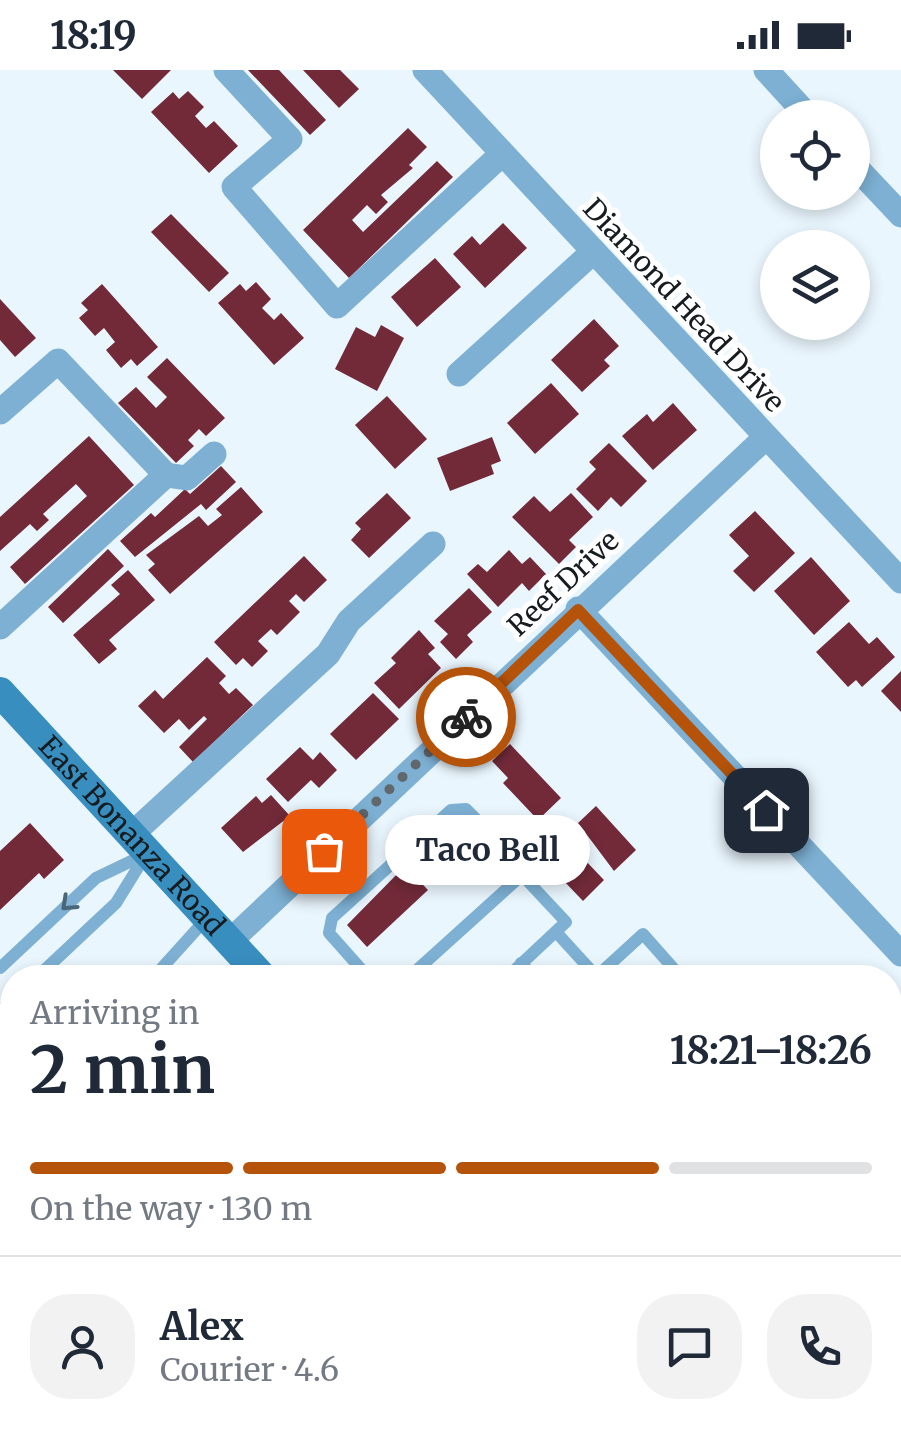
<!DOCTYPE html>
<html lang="en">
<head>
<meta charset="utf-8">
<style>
	body { margin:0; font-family:Merriweather,serif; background:#f2f2f3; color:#1f2937; height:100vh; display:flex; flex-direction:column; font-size:38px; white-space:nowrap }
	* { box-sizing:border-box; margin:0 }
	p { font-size:32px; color:#747a83 }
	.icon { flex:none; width:55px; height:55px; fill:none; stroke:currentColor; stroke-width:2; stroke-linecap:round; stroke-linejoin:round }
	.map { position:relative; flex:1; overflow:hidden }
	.drawer { position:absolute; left:0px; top:895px; width:902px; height:492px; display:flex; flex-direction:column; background:#fff; border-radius:40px 40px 0 0; box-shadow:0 5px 15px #0003 }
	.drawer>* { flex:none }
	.controls { position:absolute; left:760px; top:30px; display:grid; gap:20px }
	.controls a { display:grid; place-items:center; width:110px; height:110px; border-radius:50%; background:#fff; box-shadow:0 5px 15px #0003; font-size:50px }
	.pin { position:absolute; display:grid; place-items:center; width:85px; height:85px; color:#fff; margin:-42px; border-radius:20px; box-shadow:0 5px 15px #0006 }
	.courier { position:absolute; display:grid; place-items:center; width:100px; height:100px; margin:-50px; border:8px solid #b45309; border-radius:50%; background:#fff; color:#222; box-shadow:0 2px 12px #0007 }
	.bubble { position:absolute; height:70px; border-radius:35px; background:#fff; box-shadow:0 5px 15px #0003; font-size:32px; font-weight:700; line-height:70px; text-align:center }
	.head em { font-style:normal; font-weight:700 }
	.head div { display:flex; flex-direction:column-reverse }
	.head { display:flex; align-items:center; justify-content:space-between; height:170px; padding:0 30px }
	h1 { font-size:65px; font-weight:700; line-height:75px }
	.bar { display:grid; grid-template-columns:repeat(4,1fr); gap:15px 10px; align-content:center; height:120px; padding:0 30px }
	.bar i { height:12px; border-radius:8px; background:#e0e1e3 }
	.bar .selected { background:#b45309 }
	.bar p { grid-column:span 4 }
	.line { display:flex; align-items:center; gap:25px; padding:0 30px; border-top:2px solid #e0e1e3 }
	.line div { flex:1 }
	.round { display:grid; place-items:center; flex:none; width:105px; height:105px; border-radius:40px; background:#f2f2f3 }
	.status { display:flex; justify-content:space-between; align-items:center; height:70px; padding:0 50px; background:#fff; direction:ltr }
	.status svg { height:28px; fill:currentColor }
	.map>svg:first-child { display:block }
	.building { fill:#722a39 }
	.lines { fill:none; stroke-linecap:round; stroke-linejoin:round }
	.service { stroke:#7db0d3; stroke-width:12 }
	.minor { stroke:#7db0d3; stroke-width:25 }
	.secondary { stroke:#398ec0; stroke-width:30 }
	.oneway { stroke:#4a6679 }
	.done { stroke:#60686d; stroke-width:10; stroke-dasharray:0 18 }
	.route { stroke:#b45309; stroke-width:12 }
	.labels { text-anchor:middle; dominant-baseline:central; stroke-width:10; stroke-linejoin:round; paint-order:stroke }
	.street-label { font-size:28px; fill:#161c1f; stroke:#fff }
</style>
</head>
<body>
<div class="status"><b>18:19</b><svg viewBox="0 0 49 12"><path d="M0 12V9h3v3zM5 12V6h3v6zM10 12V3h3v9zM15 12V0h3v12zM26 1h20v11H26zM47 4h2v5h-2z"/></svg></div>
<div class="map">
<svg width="901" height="1386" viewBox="0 0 901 1386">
	<rect width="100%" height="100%" fill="#eaf6fe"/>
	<!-- building -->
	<g class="building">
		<polygon points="113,0 171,0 142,29"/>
		<polygon points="248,0 279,0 326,50 310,65"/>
		<polygon points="303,0 340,0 359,19 339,38"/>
		<polygon points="188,21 204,37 195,46 206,58 214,51 238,76 209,103 151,42 173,22 179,29"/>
		<polygon points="408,58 427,77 409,95 413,98 381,125 388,132 376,144 367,135 352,150 363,162 437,91 453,107 349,208 303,160"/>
		<polygon points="171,144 229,203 209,222 151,162"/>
		<polygon points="503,153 527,178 485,218 453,184 472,166 480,175"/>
		<polygon points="435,188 461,217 417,257 391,227"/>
		<polygon points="256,212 271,229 262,238 274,250 281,243 304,268 274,295 218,233 240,214 246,221"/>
		<polygon points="102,214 158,277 137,296 131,289 121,298 106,280 115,272 104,258 95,266 79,248 88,240 81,233"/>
		<polygon points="0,229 36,268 15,287 0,270"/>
		<polygon points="594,249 619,276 604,290 610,296 582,322 551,290"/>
		<polygon points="381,255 404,268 377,321 335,299 356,257 375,267"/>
		<polygon points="167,288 225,348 206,366 199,359 188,370 194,376 176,393 118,333 136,317 156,338 167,327 147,307"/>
		<polygon points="551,313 579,344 535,384 507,353"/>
		<polygon points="387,326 427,369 395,399 355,355"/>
		<polygon points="673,333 697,360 653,400 622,366 647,344 653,352"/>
		<polygon points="89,366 134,415 25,514 10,497 87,426 76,414 43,444 49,450 37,461 30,454 0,481 0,447"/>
		<polygon points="492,367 501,391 491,395 494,404 450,421 437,388"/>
		<polygon points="609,373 647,411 621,437 611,427 598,441 576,419 596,399 589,392"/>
		<polygon points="221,396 236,412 206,440 201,434 135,487 120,471 151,443 155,447 185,419 190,424"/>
		<polygon points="241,417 263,442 170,524 148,500 155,494 146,485 199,446 208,456 222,445 216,439"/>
		<polygon points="387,423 411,448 369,488 351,470 361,459 355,453"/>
		<polygon points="571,423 593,447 569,470 576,477 559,494 512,447 534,426 550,442"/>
		<polygon points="755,441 795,483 754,522 733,501 749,486 729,465"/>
		<polygon points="108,479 124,496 63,553 48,537"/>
		<polygon points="509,480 522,494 530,487 546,504 529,521 522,513 498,537 467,504 478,494 487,502"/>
		<polygon points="304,486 327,510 304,532 296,524 289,531 300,542 277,565 271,559 258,571 268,581 252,597 243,588 236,595 214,572"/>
		<polygon points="811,487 850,531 814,565 774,521"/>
		<polygon points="128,500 155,530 109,570 117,579 99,594 73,565 120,524 111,515"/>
		<polygon points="469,518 492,542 467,565 473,572 456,589 440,572 448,564 434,551"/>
		<polygon points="849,552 869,574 877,567 895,587 862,617 856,610 848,617 816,582"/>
		<polygon points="419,560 435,578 428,584 441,598 399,639 374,613 396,593 391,588"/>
		<polygon points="207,587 226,606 219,613 229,624 236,618 253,635 193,692 179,677 207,649 204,646 189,660 179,649 164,663 138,636 155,620 163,629"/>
		<polygon points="901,601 901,642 881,621"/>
		<polygon points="373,623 399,649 356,690 330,664"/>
		<polygon points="510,674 561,728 538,750 503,713 508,708 492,691"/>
		<polygon points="300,677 313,690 320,682 337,700 319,718 311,710 288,732 266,709"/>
		<polygon points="271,725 290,746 243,782 221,758 256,726 262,733"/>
		<polygon points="596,736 636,780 614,801 578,753"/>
		<polygon points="30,753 64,790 44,809 39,803 0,840 0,781"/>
		<polygon points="562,766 604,810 583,831 541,787"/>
		<polygon points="405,796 428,820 367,877 347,855"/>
		<polygon points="0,1052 12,1066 12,1307 0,1318"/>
		<polygon points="890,1087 901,1099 901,1163 890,1151"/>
	</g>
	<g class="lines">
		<!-- service -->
		<g class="service">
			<polyline points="556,862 598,908"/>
			<polyline points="521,893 535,908"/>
			<polyline points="0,898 96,808 146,784"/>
			<polyline points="597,906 643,864 682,908"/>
			<polyline points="36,908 116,833 145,786"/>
			<polyline points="145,908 160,900 207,848"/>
			<polyline points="369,908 329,863 332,848 451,740 466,739 500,773 522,805"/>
			<polyline points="408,908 522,805 566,852 506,908"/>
			<polyline points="0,941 12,929"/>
			<polyline points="0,1008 12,996"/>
			<polyline points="890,1222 901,1233"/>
			<polyline points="890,1304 901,1316"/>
			<polyline points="273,1375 283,1386"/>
			<polyline points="456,1375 466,1386"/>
			<polyline points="16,1386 28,1375"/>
			<polyline points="500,1386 512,1375"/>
		</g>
		<!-- minor -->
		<g class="minor">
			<polyline points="226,0 290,69 234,117 337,236 502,84"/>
			<polyline points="425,0 901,511"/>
			<polyline points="766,0 810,48"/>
			<polyline points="852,93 901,145"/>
			<polyline points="459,304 593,182"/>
			<polyline points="0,342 58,291 166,405"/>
			<polyline points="578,539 901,884"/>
			<polyline points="0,557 166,405 187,408 214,384"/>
			<polyline points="131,765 328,584 349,551 433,474"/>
			<polyline points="229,872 766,367"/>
		</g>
		<!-- secondary -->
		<g class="secondary">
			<path id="s1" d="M0 622 263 908"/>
			<polyline points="890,1355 901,1345"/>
			<polyline points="662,1375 672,1386"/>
			<polyline points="736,1375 746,1386"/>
			<polyline points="857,1386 868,1375"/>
		</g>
	</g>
	<!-- one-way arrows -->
	<defs><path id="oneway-chevron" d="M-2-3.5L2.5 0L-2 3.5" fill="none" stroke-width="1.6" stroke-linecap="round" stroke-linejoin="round" transform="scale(2.5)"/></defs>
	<use class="oneway" href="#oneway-chevron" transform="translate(68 834) rotate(137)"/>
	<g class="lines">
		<!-- done -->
		<polyline class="done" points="324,781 466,647"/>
		<!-- route -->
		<polyline class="route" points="466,647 578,540 766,740"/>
	</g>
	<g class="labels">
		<!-- street labels -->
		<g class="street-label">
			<text transform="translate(684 235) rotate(47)">Diamond Head Drive</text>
			<text transform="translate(563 513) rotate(-43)">Reef Drive</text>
			<text stroke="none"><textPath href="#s1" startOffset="195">East Bonanza Road</textPath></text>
		</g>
	</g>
</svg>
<div class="controls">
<a><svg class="icon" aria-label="locate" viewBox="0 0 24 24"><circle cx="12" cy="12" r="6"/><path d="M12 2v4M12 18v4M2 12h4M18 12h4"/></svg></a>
<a><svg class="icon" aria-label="layers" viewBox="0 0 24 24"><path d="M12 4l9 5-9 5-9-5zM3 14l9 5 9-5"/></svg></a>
</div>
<div class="pin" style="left:324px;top:781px;background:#ea580c"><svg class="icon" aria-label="bag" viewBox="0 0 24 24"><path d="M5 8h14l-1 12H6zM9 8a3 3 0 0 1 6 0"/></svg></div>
<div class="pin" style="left:766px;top:740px;background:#1f2937"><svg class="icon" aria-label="home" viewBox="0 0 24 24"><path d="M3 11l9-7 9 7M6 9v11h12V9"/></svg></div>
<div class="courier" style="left:466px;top:647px"><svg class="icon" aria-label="bike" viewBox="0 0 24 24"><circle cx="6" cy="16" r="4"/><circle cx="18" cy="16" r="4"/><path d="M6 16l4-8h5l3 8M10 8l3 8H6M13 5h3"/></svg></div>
<div class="bubble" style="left:385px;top:745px;width:205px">Taco Bell</div>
<section class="drawer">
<div class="head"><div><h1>2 min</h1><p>Arriving in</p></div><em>18:21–18:26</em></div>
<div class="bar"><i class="selected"></i><i class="selected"></i><i class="selected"></i><i></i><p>On the way · 130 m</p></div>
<div class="line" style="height:180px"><a class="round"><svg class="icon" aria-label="person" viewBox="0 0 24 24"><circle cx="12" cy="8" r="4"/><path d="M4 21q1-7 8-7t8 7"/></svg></a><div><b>Alex</b><p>Courier · 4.6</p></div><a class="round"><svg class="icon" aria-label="chat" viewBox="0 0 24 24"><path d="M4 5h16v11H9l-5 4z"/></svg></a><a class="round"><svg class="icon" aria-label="phone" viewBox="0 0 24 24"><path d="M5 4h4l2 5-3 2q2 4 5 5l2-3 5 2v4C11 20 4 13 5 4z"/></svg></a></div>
</section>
</div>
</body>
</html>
